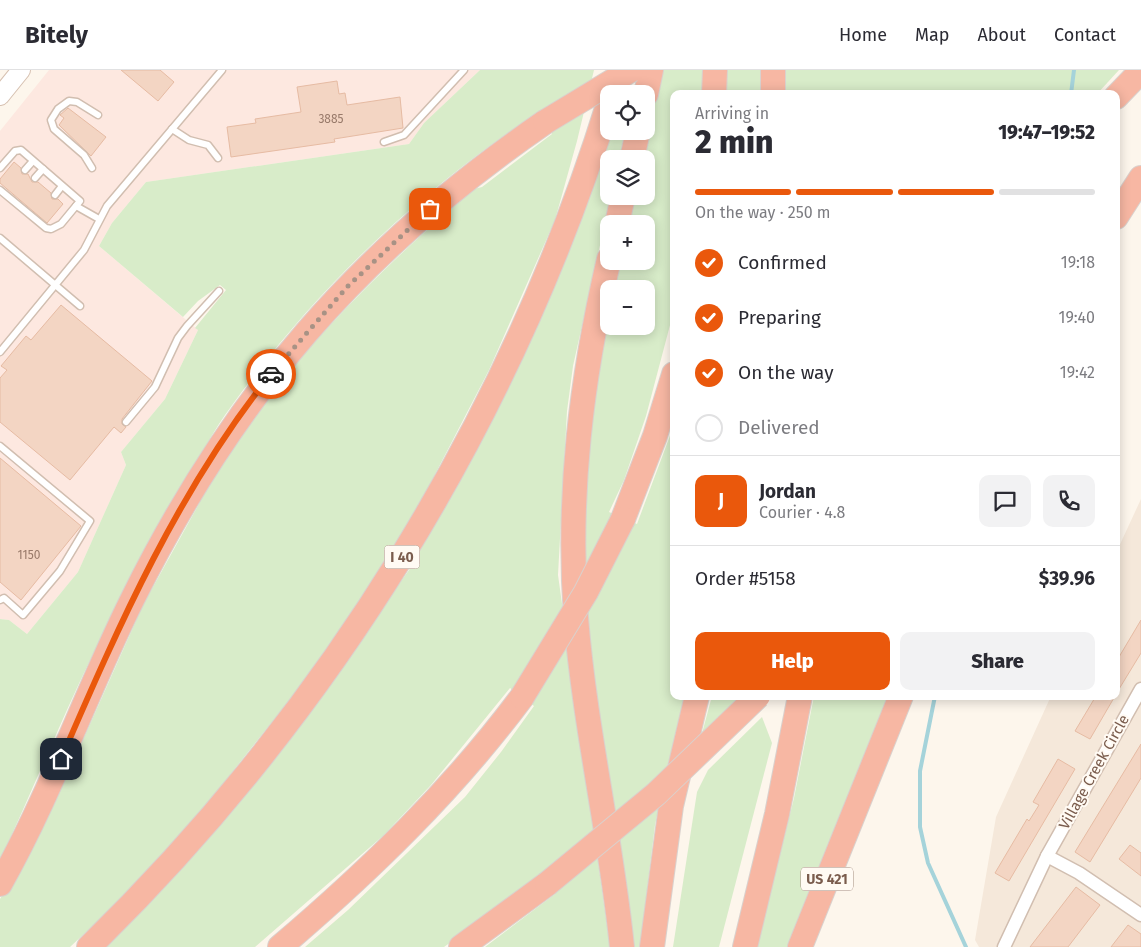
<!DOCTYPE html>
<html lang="en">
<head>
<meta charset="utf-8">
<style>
	body { margin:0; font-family:"Fira Sans",sans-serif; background:#f2f2f3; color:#2b2b33; height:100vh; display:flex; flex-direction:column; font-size:19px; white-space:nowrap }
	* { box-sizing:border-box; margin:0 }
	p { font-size:16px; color:#7c7c81 }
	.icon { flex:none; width:28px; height:28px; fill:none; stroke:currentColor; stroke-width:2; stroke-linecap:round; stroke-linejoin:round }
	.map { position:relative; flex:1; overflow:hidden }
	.details { position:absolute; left:670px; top:20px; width:450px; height:610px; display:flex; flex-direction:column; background:#fff; border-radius:10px; box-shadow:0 2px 12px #0003 }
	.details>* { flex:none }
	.fabs { position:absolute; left:600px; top:15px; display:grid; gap:10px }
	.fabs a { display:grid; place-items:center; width:55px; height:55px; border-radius:10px; background:#fff; box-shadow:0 2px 12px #0003; font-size:25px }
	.pin { position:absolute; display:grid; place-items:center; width:42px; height:42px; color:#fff; margin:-21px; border-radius:10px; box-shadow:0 2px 8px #0006 }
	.courier { position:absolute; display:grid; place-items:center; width:50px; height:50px; margin:-25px; border:4px solid #ea580c; border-radius:50%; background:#fff; color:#222; box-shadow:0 1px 6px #0007 }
	.overview em { font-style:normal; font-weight:800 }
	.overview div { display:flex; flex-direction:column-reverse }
	.overview { display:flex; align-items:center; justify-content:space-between; height:85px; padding:0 25px }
	h1 { font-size:32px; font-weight:800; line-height:38px }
	.bar { display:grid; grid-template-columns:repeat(4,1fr); gap:8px 5px; align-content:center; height:60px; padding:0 25px }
	.bar i { height:6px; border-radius:4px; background:#e1e1e2 }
	.bar .on { background:#ea580c }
	.bar p { grid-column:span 4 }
	.line { display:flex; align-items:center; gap:12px; padding:0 25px; border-top:1px solid #e1e1e2 }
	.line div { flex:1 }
	.round { display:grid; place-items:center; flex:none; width:52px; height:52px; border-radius:10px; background:#f2f2f3 }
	ol { padding:0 25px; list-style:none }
	li { display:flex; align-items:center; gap:15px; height:55px }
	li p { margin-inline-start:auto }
	li .icon { padding:5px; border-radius:50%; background:#ea580c; color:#fff; stroke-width:4 }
	li:last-child { color:#7c7c81 }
	li i { width:28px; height:28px; border:2px solid #e1e1e2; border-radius:50% }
	.button { display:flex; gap:10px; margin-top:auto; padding:10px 25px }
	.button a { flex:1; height:58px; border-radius:10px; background:#ea580c; color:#fff; font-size:20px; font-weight:800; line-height:58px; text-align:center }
	.button a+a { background:#f2f2f3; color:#2b2b33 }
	header { display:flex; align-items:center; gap:30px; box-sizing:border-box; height:70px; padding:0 25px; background:#fff; border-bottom:1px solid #e1e1e2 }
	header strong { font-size:24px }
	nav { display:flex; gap:28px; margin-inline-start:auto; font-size:18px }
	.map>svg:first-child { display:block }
	.residential { fill:#f5e8da }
	.commercial { fill:#fde8e0 }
	.green { fill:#d8ecc9 }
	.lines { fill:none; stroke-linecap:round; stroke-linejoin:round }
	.stream { stroke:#a5d3da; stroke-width:4 }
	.building { fill:#f3d5c3; stroke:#e6bba3 }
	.lane-casing { stroke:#d1beb0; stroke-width:9 }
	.street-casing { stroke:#d1beb0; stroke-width:15 }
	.secondary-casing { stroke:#d6c0b0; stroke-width:20 }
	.highway-casing { stroke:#dad1cd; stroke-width:26 }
	.lane { stroke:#fff; stroke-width:6 }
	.street { stroke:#fff; stroke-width:12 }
	.secondary { stroke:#fff; stroke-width:18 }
	.highway { stroke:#f7b7a3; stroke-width:24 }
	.highway-bridge-casing { stroke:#dad1cd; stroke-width:26; stroke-linecap:butt }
	.highway-bridge { stroke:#f7b7a3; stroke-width:24 }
	.done { stroke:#a89285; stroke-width:5; stroke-dasharray:0 9 }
	.route { stroke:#ea580c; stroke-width:6 }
	.labels { text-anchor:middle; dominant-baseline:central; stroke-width:4; stroke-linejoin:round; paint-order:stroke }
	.number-label { font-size:12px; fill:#987a6a }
	.shield { fill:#fffaf3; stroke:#a28b7f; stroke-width:1 }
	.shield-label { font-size:14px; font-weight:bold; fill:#7a5c4d }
	.street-label { font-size:15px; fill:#7a5c4d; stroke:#fffaf3 }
</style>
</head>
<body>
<header>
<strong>Bitely</strong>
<nav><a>Home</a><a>Map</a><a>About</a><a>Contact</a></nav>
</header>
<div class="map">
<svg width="1141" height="877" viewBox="0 0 1141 877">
	<rect width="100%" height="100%" fill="#fdf6ec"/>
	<!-- residential -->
	<polygon class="residential" points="1141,429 1141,877 979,877 975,870 996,747 1051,626 1116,626 1116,483"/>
	<!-- commercial -->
	<polygon class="commercial" points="49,0 480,0 424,53 409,74 146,112 112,153 99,176 198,260 165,329 121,382 126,395 78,502 27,564 9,550 0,549 0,61"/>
	<!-- green -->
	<g class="green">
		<path d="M480 0H594L577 71 555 150 489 300 415 443 351 545 291 628 206 735 137 814 70 877H0V829L54 735 143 535 200 432 197 428C222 393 245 357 272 323 333 246 399 183 474 119L482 117 552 64 538 42C414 125 311 223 225 345 208 369 195 397 180 422 149 475 119 529 93 584 60 652 32 722 0 790V549L9 550 27 564 78 502 126 395 121 382 165 329 198 260 195 258 226 220 220 215 198 231 183 247 99 176 112 153 146 112 409 74 424 53Z"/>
		<polygon points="663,0 703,0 702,24 674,24 674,240 646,346 624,410 609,442 637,454 674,355 674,626 687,626 667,697 655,755 640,877 629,877 590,600 581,497 582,396 609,228 609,256 646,256 646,219 611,219 617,191 646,191 646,154 626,154 633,126 646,126 646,89 641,89"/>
		<polygon points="727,0 761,0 762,24 726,24"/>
		<polygon points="783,0 1119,0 1097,24 783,24"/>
		<polygon points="610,61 625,61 619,89 609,89 609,126 611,126 573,296 567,341 558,505 610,877 485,877 555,824 542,807 444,877 305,877 348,840 465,727 501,682 534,636 510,618 431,715 384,765 255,877 102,877 350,583 409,500 492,346"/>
		<polygon points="712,626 739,626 739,629 701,667"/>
		<polygon points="814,626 896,626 797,877 757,877 794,728"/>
		<polygon points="762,647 772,673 719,877 673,877 697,722 708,700"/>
	</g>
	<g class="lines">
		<!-- stream -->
		<g class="stream">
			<polyline points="1071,24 1074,0"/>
			<polyline points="935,626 920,701 920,757 928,793 966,877"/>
		</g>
	</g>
	<!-- building -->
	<g class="building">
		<polygon points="121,0 160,0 174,12 158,31"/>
		<polygon points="337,11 339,24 345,23 347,35 400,27 403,58 334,69 335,72 231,87 227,57 256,53 255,49 301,42 297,17"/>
		<polygon points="68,38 106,67 91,86 59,55 64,48 60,45"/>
		<polygon points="14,92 21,98 22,104 28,104 32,112 38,112 51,123 52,129 58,129 63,134 47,153 0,113 0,109"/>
		<polygon points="61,235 152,311 122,349 122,354 126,357 121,363 114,357 70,410 0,352 0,308 7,300 1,296 26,266 31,270"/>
		<polygon points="0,388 81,456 21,530 0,512"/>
		<polygon points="1141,550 1141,583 1116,624 1116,592"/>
		<polygon points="1096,626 1115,626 1090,669 1075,661"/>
		<polygon points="1141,674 1141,708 1090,792 1075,782"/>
		<polygon points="1058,689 1075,699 1009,811 995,803 1027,749 1029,751 1039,735 1033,732"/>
		<polygon points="1130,775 1141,783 1141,806 1119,789"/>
		<polygon points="1076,817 1100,835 1068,877 1030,877"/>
		<polygon points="1128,855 1141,864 1141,877 1111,877"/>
	</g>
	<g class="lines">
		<defs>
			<g id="lane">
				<polyline points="172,59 189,70 208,75 218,88"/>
				<polyline points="384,72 404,65 464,0"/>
				<polyline points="0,98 15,81 21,80 80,131 61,154 51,159 46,158 0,120"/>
				<polyline points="92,98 84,85 54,59 51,50 58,39 69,31 77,32 98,45"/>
				<polyline points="25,100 33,91"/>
				<polyline points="35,108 43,99"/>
				<polyline points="55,125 62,116"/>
				<polyline points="76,136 99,149"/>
				<polyline points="0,168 80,236"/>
				<polyline points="0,282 84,180 107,136 222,0"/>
				<polyline points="126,352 155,317 178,268 187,256 219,221"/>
				<polyline points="0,376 90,451 60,501 23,545 4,528 0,530"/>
			</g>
			<g id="street">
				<polyline points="1047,786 1079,803 1141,845"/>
				<polyline points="1004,877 1047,786 1141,619"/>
			</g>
			<polyline id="secondary" points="0,26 21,0"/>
			<g id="highway">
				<polyline points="773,0 773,24"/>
				<polyline points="646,24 651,0"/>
				<polyline points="714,24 715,0"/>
				<polyline points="1116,27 1141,1"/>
				<polyline points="632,89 638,61"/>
				<polyline points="1116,147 1141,108"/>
				<polyline points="617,154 623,126"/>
				<path d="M609 189C581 310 567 425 576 548 585 659 611 767 622 877"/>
				<polyline points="623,449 655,366 674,304"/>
				<path d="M0 814C52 722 86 622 133 528 233 326 359 180 545 52"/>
				<path d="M89 877C328 644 510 351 609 32"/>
				<path d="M280 877C369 801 452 721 522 627"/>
				<polyline points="461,877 547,814"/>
				<polyline points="652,877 671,736 697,626"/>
				<polyline points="745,877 777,744 800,626"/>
				<polyline points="800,877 901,626"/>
			</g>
		</defs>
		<!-- lane casing -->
		<use href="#lane" class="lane-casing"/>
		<!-- street casing -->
		<use href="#street" class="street-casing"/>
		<!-- secondary casing -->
		<use href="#secondary" class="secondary-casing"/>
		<!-- highway casing -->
		<use href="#highway" class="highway-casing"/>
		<!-- lane -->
		<use href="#lane" class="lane"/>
		<!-- street -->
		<use href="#street" class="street"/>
		<!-- secondary -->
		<use href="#secondary" class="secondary"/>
		<!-- highway -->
		<use href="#highway" class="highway"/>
		<defs>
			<g id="highway-bridge">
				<polyline points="545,52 631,0"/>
				<polyline points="522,627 586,522 623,449"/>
				<polyline points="547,814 656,724 758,626"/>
			</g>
		</defs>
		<!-- highway-bridge casing -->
		<use href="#highway-bridge" class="highway-bridge-casing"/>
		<!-- highway-bridge -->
		<use href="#highway-bridge" class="highway-bridge"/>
	</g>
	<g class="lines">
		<!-- done -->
		<polyline class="done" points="271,304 348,216 430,139"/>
		<!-- route -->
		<path class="route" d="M61 689C119 555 178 420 271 304"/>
	</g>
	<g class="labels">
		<!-- number labels -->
		<g class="number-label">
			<text x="331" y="49">3885</text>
			<text x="29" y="485">1150</text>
		</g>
		<!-- shield labels -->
		<g class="shield">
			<rect x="384.5" y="475.5" width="35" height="23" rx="4"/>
			<rect x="801" y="797.5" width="52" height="23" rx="4"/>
		</g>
		<g class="shield-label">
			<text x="402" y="487">I 40</text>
			<text x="827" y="809">US 421</text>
		</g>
		<!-- street labels -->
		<g class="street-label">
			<text transform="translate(1094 702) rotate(-61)">Village Creek Circle</text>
		</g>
	</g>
</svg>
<div class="fabs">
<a><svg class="icon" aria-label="locate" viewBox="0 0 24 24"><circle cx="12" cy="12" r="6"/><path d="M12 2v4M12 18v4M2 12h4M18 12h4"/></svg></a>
<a><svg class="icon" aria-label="layers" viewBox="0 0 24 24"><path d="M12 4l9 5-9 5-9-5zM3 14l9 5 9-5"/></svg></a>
<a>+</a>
<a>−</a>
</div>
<div class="pin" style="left:430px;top:139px;background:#ea580c"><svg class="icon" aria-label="bag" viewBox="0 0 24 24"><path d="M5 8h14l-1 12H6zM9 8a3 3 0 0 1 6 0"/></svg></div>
<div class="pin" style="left:61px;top:689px;background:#1f2937"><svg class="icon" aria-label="home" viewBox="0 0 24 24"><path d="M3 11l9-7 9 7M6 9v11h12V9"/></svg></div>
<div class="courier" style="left:271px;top:304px"><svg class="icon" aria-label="car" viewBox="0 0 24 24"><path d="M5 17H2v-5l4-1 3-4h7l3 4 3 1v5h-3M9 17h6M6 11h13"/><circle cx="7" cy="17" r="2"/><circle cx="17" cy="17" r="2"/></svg></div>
<section class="details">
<div class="overview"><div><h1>2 min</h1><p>Arriving in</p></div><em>19:47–19:52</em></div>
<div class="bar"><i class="on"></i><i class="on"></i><i class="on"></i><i></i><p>On the way · 250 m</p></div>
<ol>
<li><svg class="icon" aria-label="check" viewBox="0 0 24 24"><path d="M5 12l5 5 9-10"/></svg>Confirmed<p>19:18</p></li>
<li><svg class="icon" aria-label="check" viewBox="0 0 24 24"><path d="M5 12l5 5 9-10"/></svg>Preparing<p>19:40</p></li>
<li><svg class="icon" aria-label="check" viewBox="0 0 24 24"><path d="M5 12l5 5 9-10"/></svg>On the way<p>19:42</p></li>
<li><i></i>Delivered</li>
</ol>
<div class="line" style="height:90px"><b class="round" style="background:#ea580c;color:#fff">J</b><div><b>Jordan</b><p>Courier · 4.8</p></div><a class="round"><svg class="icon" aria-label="chat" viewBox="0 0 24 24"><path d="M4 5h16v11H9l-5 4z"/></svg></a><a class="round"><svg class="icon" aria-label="phone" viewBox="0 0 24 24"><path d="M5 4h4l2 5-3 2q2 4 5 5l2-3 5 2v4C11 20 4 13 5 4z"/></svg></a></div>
<div class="line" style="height:65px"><div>Order #5158</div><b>$39.96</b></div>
<div class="button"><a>Help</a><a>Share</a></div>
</section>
</div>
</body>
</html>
